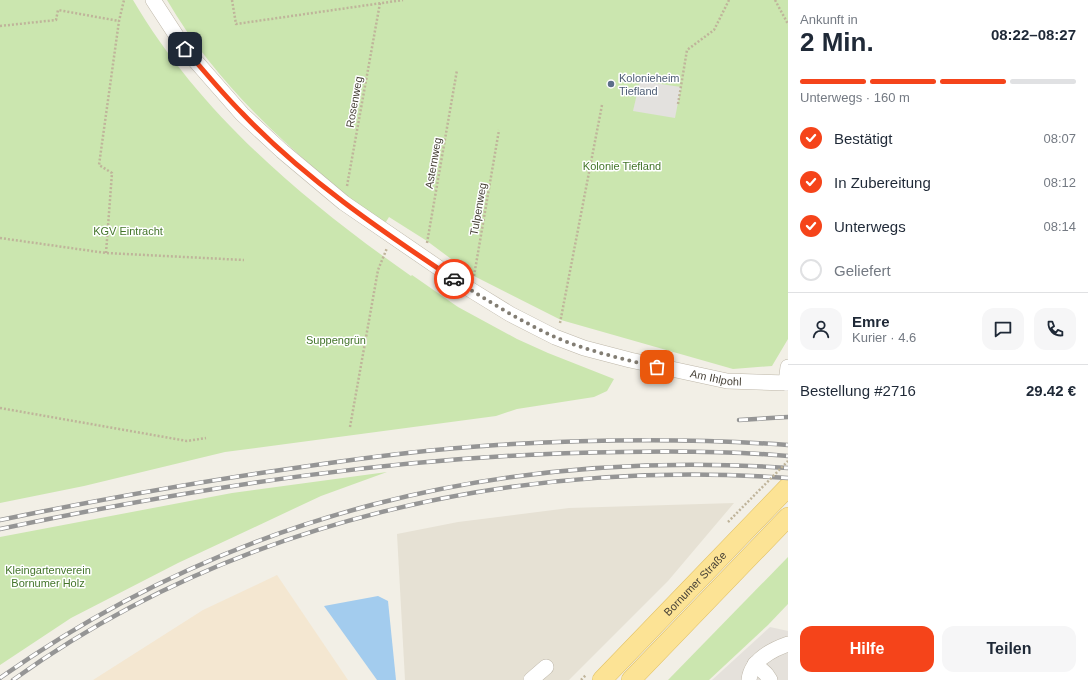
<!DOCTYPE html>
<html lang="de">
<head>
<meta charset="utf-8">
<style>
	body { margin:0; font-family:Helvetica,sans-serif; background:#f6f6f7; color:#1f2937; height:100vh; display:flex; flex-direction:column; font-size:15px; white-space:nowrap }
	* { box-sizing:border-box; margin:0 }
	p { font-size:13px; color:#747a83 }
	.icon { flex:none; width:22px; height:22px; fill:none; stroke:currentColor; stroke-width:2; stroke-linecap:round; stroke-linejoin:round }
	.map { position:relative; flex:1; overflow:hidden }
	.side { display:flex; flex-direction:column; background:#fff; width:300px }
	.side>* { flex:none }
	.pin { position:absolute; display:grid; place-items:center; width:34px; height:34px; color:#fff; margin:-17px; border-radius:8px; box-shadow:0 2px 6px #0006 }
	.courier { position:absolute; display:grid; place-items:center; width:40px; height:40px; margin:-20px; border:3px solid #f5441a; border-radius:50%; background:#fff; color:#222; box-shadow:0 1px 5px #0007 }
	.summary em { font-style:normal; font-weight:700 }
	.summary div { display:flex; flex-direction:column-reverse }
	.summary { display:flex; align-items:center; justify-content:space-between; height:68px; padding:0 12px }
	h1 { font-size:26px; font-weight:700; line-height:30px }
	.bar { display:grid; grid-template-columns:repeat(4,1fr); gap:6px 4px; align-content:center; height:48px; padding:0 12px }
	.bar i { height:5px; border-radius:3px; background:#e0e1e3 }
	.bar .active { background:#f5441a }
	.bar p { grid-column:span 4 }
	.line { display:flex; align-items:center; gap:10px; padding:0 12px; border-top:1px solid #e0e1e3 }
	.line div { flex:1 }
	.round { display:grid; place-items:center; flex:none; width:42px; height:42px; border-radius:12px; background:#f6f6f7 }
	ol { padding:0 12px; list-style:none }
	li { display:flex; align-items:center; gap:12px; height:44px }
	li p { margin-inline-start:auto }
	li .icon { padding:4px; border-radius:50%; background:#f5441a; color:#fff; stroke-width:4 }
	li:last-child { color:#747a83 }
	li i { width:22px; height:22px; border:2px solid #e0e1e3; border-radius:50% }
	.cta { display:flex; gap:8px; margin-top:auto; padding:8px 12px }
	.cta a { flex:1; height:46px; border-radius:12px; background:#f5441a; color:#fff; font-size:16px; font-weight:700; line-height:46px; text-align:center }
	.cta a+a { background:#f6f6f7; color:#1f2937 }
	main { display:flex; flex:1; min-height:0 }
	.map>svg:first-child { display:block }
	.residential { fill:#e6e1d4 }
	.commercial { fill:#f4e7d1 }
	.industrial { fill:#e5e1db }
	.green { fill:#cbe6af }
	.parking { fill:#e3e1de }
	.water { fill:#a3ccee }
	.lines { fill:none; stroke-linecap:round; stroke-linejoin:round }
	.minor-casing { stroke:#beb7a9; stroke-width:16 }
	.major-casing { stroke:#e1c165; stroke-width:20 }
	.path { stroke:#bfb49a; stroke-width:2.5; stroke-dasharray:2 2; stroke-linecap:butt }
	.minor { stroke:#fff; stroke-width:15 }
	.major { stroke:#fce395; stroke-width:19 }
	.rail-casing { stroke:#959595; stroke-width:4.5 }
	.rail { stroke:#fff; stroke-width:3; stroke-dasharray:9; stroke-linecap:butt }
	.path-bridge { stroke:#bfb49a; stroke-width:2.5; stroke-dasharray:2 2; stroke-linecap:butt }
	.done { stroke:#827d73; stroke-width:4; stroke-dasharray:0 7.2 }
	.route { stroke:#f5441a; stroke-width:5 }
	.service-dot { fill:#5c6f8a; stroke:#fff; stroke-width:1.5 }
	.labels { text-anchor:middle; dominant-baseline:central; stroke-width:3; stroke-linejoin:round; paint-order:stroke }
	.service-label { font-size:11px; fill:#4e5e75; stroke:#fff; text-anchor:start }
	.street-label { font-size:11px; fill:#453f35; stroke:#fff }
	.park-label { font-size:11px; fill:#43752a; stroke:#fff }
</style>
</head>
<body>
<main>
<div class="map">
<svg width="788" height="680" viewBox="0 0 788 680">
	<rect width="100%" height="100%" fill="#f2efe6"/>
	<!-- residential -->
	<polygon class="residential" points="734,503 668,581 569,680 405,680 397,534 458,522 569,508"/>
	<!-- commercial -->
	<polygon class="commercial" points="277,575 348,680 93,680 203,610"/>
	<!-- industrial -->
	<polygon class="industrial" points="770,627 788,631 788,680 712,680"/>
	<!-- green -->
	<g class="green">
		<path d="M0 0H133C200 114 304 201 411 276L412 275 458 307 517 339 548 353 614 379 607 391 594 397 517 409 496 416 225 452 84 486 0 503Z"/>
		<path d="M167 0H788V339L772 366 733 369 561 320 474 276 427 241 389 217 384 225C302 161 220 91 167 0Z"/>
		<polygon points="387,472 321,496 178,563 71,618 0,665 0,537 232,493"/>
		<polygon points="788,557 788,604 768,625 709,680 668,680"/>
	</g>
	<!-- parking -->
	<polygon class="parking" points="640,81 681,87 675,118 633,111"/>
	<!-- water -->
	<polygon class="water" points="378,596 388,601 396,680 377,680 324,606"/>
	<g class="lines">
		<defs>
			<g id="minor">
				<path id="s1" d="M153 0 185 49 242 114 282 151 344 203 471 290 510 314 555 337 584 348 630 360 727 381 788 383"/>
				<polyline points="786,383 788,367"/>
				<polyline points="755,664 766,674 770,680"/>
				<polyline points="531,680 546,667"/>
				<path d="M749 680C751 660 771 650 788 644"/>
			</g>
			<g id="major">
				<path id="s2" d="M602 680 788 487"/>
				<polyline points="631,680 788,517"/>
			</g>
		</defs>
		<!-- minor casing -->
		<use href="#minor" class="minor-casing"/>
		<!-- major casing -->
		<use href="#major" class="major-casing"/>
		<!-- path -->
		<g class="path">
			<polyline points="232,0 236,24 403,0"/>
			<polyline points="775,0 788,24"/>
			<polyline points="0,26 56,20 58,10 119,21"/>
			<polyline points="678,104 687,50 714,30 729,0"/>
			<polyline points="347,186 380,3"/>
			<polyline points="0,238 106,253 244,260"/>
			<polyline points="427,243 457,70"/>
			<polyline points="106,253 112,173 99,165 119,21 124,0"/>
			<polyline points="474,276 499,130"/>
			<polyline points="560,323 602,105"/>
			<polyline points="0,408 187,441 206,438"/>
			<polyline points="350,427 378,270 387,248"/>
			<polyline points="581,680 586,675"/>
		</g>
		<!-- minor -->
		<use href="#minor" class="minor"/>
		<!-- major -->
		<use href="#major" class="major"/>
		<defs>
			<g id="rail">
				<polyline points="739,420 788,417"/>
				<path d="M0 520C98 500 196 482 295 468 362 458 429 449 497 445 594 439 691 438 788 445"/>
				<path d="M0 529C204 486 412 454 621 452 676 451 732 451 788 456"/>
				<path d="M0 678C234 513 504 449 788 468"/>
				<path d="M13 680C236 520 516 459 788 478"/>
			</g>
		</defs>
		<!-- rail casing -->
		<use href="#rail" class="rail-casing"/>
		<!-- rail -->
		<use href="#rail" class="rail"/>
		<!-- path-bridge -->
		<polyline class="path-bridge" points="728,522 788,461"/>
	</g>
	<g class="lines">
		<!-- done -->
		<path class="done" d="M454 279C486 300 520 321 555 337 587 351 623 359 657 367"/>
		<!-- route -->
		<path class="route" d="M185 49C204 71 222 93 242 113 304 178 380 230 454 279"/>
	</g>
	<!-- markers -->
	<circle class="service-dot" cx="611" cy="84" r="4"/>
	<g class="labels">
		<!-- service labels -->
		<g class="service-label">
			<text x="619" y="78">Kolonieheim<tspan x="619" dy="13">Tiefland</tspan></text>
		</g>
		<!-- street labels -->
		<g class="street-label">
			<text transform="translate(354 102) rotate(-80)">Rosenweg</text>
			<text transform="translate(433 163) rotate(-80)">Asternweg</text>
			<text transform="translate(478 209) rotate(-80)">Tulpenweg</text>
			<text stroke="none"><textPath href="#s1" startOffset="697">Am Ihlpohl</textPath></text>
			<text stroke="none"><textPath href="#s2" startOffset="134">Bornumer Straße</textPath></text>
		</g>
		<!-- park labels -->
		<g class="park-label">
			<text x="622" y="166">Kolonie Tiefland</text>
			<text x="128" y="231">KGV Eintracht</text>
			<text x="336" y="340">Suppengrün</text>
			<text x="48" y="570">Kleingartenverein<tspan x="48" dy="13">Bornumer Holz</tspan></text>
		</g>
	</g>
</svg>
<div class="pin" style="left:657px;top:367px;background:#ea580c"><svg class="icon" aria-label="bag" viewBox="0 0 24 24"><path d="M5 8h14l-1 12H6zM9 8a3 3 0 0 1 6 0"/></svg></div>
<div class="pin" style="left:185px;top:49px;background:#1f2937"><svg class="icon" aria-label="home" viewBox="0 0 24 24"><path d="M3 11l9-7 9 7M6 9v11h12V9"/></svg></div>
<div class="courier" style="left:454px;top:279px"><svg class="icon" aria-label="car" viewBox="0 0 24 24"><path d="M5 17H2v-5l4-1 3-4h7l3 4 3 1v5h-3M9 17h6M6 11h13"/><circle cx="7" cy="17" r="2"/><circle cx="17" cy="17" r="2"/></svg></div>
</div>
<section class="side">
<div class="summary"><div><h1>2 Min.</h1><p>Ankunft in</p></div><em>08:22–08:27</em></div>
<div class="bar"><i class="active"></i><i class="active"></i><i class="active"></i><i></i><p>Unterwegs · 160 m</p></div>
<ol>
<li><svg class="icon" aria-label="check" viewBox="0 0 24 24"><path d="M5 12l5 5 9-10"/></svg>Bestätigt<p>08:07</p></li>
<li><svg class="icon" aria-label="check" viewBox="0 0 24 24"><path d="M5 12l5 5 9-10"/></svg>In Zubereitung<p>08:12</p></li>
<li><svg class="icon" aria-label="check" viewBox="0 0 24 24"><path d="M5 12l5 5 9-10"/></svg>Unterwegs<p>08:14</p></li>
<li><i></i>Geliefert</li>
</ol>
<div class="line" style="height:72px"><a class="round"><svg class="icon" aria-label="person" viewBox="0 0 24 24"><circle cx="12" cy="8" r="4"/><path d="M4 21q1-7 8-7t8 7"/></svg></a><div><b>Emre</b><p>Kurier · 4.6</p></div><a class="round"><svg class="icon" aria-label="chat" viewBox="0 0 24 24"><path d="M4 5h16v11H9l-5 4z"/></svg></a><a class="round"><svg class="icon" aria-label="phone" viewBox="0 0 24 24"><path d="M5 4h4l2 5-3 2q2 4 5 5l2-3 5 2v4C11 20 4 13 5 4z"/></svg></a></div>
<div class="line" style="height:52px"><div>Bestellung #2716</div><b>29.42 €</b></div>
<div class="cta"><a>Hilfe</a><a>Teilen</a></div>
</section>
</main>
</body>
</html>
